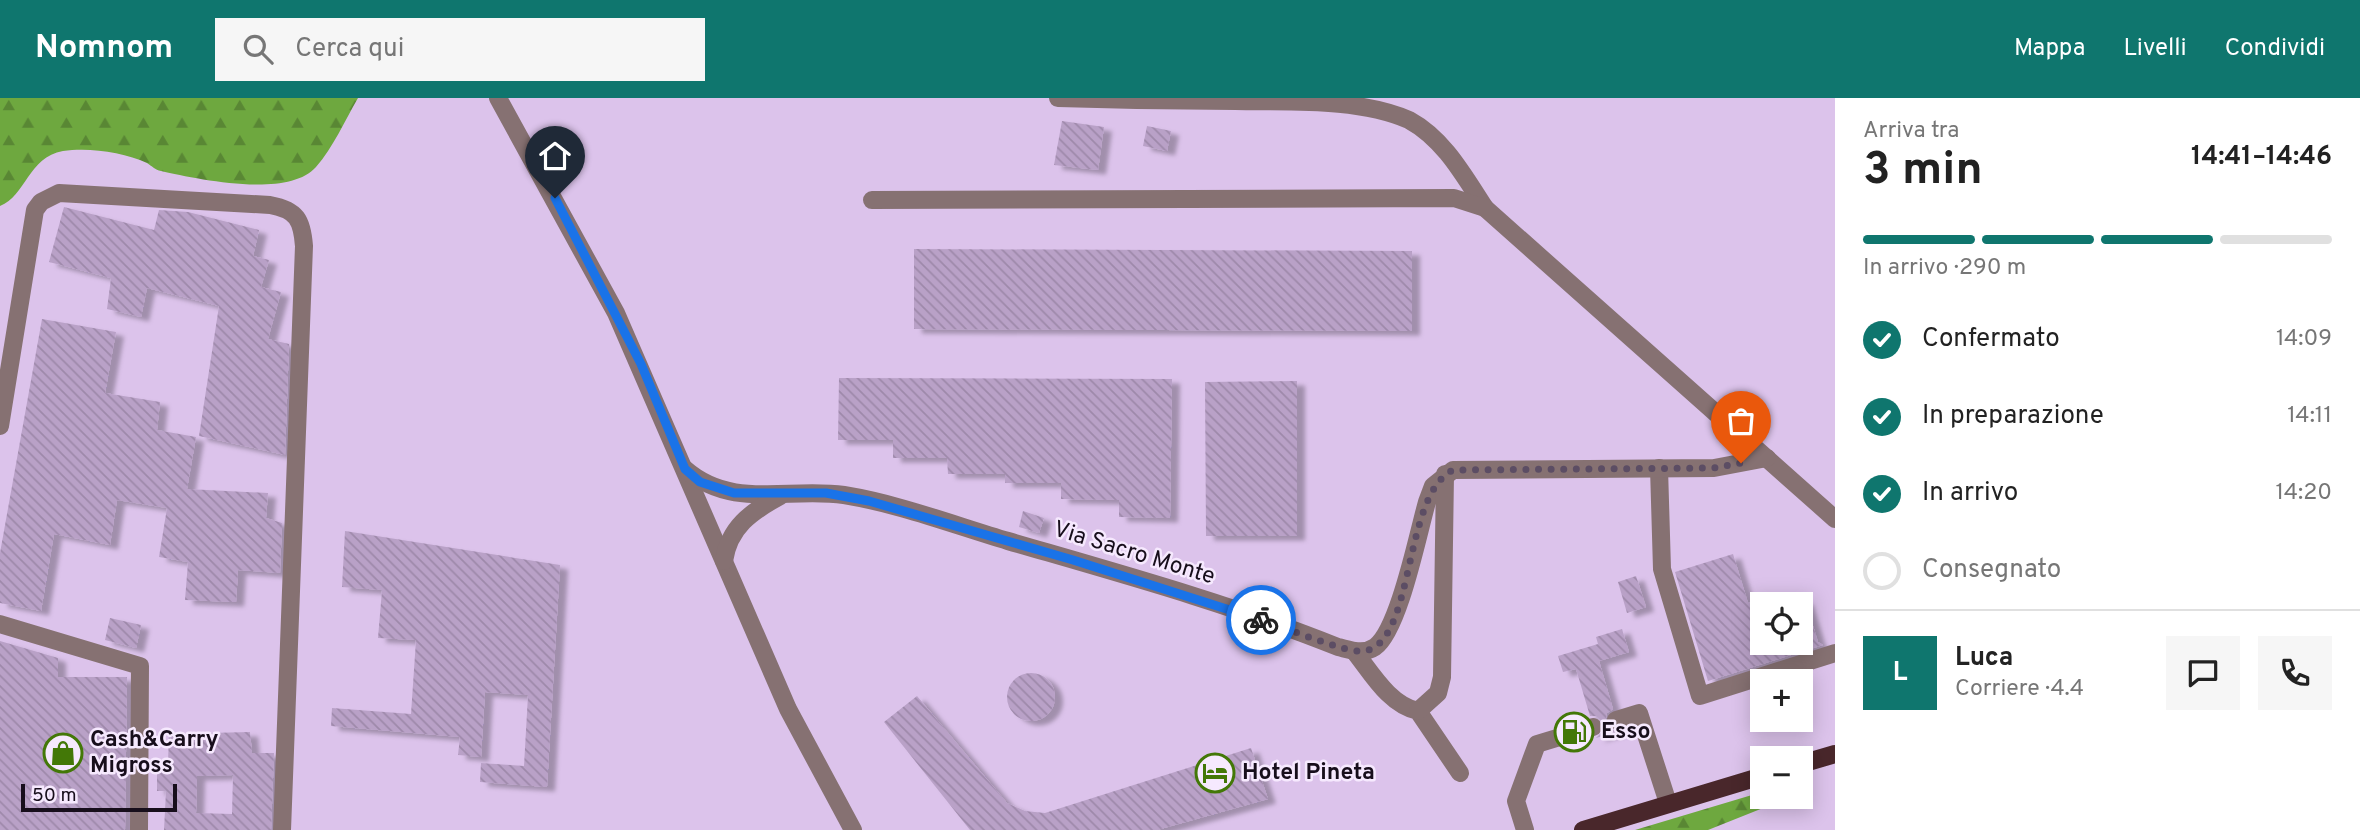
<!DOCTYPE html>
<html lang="it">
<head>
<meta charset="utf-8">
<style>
	body { margin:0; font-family:Overpass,sans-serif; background:#f6f6f6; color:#222; height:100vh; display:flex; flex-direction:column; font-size:26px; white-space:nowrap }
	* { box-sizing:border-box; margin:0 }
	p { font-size:23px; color:#767676 }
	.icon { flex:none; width:38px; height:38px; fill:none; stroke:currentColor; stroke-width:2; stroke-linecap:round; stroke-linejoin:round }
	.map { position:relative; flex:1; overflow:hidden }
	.details { display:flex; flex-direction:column; background:#fff; width:525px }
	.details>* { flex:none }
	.fabs { position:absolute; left:1750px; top:494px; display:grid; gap:14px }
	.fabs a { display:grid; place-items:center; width:63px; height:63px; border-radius:0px; background:#fff; box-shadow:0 4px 18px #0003; font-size:35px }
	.scale { position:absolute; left:21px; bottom:18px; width:156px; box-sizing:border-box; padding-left:7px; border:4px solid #170e1b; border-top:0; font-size:19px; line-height:24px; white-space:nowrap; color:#170e1b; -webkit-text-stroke:5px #f6e9fe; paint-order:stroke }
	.pin { position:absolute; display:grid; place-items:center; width:60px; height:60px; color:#fff; margin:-72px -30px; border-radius:50% 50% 50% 0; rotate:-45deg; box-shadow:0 0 7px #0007 }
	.pin .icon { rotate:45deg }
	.courier { position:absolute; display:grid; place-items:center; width:70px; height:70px; margin:-35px; border:5px solid #1a73e8; border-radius:50%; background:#fff; color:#222; box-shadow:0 2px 9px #0007 }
	.head em { font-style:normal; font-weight:700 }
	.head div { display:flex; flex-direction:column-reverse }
	.head { display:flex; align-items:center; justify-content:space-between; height:119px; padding:0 28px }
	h1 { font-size:46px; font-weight:700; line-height:52px }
	.bar { display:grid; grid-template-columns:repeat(4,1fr); gap:10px 7px; align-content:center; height:84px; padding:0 28px }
	.bar i { height:9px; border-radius:5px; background:#e0e0e0 }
	.bar .active { background:#0f766e }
	.bar p { grid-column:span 4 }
	.line { display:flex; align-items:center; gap:18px; padding:0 28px; border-top:2px solid #e0e0e0 }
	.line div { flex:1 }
	.round { display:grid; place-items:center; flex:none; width:74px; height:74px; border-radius:0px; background:#f6f6f6 }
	ol { padding:0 28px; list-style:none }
	li { display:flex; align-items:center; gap:21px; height:77px }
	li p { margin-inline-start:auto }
	li .icon { padding:7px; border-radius:50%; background:#0f766e; color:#fff; stroke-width:4 }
	li:last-child { color:#767676 }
	li i { width:38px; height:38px; border:4px solid #e0e0e0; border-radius:50% }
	header { display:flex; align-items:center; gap:42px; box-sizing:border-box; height:98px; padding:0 35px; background:#0f766e; color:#fff }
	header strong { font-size:33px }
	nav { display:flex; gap:38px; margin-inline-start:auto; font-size:24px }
	.search { width:490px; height:63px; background:#f6f6f6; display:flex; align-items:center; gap:18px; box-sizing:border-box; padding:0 24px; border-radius:0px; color:#767676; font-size:26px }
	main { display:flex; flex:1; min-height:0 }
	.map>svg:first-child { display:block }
	.forest { fill:url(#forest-firs) }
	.building { fill:url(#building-back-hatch); fill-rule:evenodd; filter:url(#shadow) }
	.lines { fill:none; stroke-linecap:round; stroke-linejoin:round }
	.minor { stroke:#867172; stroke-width:18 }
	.major { stroke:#49272b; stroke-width:18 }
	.done { stroke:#5c4d64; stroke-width:7; stroke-dasharray:0 12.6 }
	.route { stroke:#1a73e8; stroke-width:9 }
	.labels { text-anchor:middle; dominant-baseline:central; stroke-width:5; stroke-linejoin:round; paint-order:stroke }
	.street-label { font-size:23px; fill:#170e1b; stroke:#f6e9fe }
	.poi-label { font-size:23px; font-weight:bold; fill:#170e1b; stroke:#f6e9fe; text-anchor:start }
</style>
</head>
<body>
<header>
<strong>Nomnom</strong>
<div class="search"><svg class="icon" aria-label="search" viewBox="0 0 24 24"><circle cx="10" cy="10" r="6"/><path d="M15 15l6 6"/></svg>Cerca qui</div>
<nav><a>Mappa</a><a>Livelli</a><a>Condividi</a></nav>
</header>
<main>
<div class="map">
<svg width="1835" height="732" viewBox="0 0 1835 732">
	<defs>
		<pattern id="forest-firs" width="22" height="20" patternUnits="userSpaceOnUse" patternTransform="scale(1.75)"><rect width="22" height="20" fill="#6ea83f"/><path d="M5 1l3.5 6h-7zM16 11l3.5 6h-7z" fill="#598734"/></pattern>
		<pattern id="building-back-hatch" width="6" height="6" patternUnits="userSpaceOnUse" patternTransform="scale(1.75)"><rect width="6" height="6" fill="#b9a1c7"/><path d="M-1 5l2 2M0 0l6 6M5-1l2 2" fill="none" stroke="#9e89aa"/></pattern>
		<filter id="shadow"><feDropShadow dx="8" dy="4.5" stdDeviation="2" flood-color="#0004"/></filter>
	</defs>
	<rect width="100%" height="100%" fill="#dcc3eb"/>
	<!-- forest -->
	<g class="forest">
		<path d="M0 0H358C345 22 333 50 316 69 288 101 197 81 161 73 155 72 152 68 147 65 124 54 88 49 63 53 28 59 26 98 0 108Z"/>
		<polygon points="1762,694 1762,698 1793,698 1708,732 1635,732"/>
	</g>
	<!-- building -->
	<g class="building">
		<polygon points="1062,23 1104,29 1098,72 1054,67"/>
		<polygon points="1147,28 1171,33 1167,53 1143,48"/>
		<polygon points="64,109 154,132 159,112 188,114 259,132 253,158 269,162 261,189 281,194 268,241 289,246 285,357 199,338 219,208 147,190 141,219 107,211 111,180 49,164"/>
		<polygon points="914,151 1412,153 1412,233 914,231"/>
		<polygon points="42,221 116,234 105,295 160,304 157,332 196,339 187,391 268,395 266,420 282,425 280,475 238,472 236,504 185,502 188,464 159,459 167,410 117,402 110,447 54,436 41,513 0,505 0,455"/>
		<polygon points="839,280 1172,281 1170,420 1119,419 1119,402 1061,401 1061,385 1005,385 1005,376 948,376 947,360 893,360 893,342 838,342"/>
		<polygon points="1297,283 1297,438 1206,438 1205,284"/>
		<polygon points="1023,413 1044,420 1039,435 1019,429"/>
		<polygon points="345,433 560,467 547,689 480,684 481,665 524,668 528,597 485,594 481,659 458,657 460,639 331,628 332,610 411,616 416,542 378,540 382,492 342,489"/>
		<polygon points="1733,456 1748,505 1762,501 1762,544 1801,544 1801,503 1805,502 1818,544 1823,547 1708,583 1675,474"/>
		<polygon points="1636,478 1646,509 1627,515 1618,484"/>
		<polygon points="110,520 141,527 136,550 105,542"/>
		<polygon points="1622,531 1629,554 1599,563 1613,611 1607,615 1605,625 1609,631 1619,633 1596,640 1604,632 1604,625 1596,618 1590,618 1576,571 1563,574 1558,558 1598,546 1596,539"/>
		<polygon points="0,543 58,560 58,579 127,579 125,732 0,732"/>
		<circle cx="1031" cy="599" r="24"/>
		<polygon points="917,598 1007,705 1025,713 1045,715 1251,650 1268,701 1157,732 970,732 884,624"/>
		<path d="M250 634 252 655H274L271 732H164L166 693H157V669L168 664 169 636ZM233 677 232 716 196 715 197 678Z"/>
	</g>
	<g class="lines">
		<!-- minor -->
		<g class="minor">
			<polyline points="498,0 616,215 788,611 853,732"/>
			<path d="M1058 0C1117 2 1176 3 1235 3 1290 4 1359 0 1409 22 1444 41 1464 78 1485 110"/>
			<polyline points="872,102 1454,100 1485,110 1835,421"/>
			<path d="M0 328 35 112 41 104 59 95 270 107C297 112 302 122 304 148L282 732"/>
			<polyline points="1659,370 1662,471 1700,598 1835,555"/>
			<path d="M685 371C732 412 788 389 844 397 899 406 954 427 1008 443 1118 475 1231 506 1338 549 1351 552 1363 557 1375 549 1399 532 1418 435 1427 404L1433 388 1453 372 1714 370 1767 360"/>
			<path d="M724 463C729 429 751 414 780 398"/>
			<polyline points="0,526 140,568 139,732"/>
			<path d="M1354 553C1371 574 1389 607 1418 613L1460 675"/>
			<polyline points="1418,613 1438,595 1442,579 1445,376"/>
			<polyline points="1616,622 1639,615 1668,705"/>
			<polyline points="1525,732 1516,703 1537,646 1593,629"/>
		</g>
		<!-- major -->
		<g class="major">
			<polyline points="1801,666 1835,656"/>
			<polyline points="1583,732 1762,678"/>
		</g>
	</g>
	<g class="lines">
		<!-- done -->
		<path class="done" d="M1261 522C1282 528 1347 556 1364 553 1416 545 1402 397 1453 372L1714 370 1741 365"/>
		<!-- route -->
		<polyline class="route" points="555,100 641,266 685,371 700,384 734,395 826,395 869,403 1073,462 1261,522"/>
	</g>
	<!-- icons -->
	<defs>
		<symbol id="fuel-ring" viewBox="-11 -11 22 22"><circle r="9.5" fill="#f6e9fe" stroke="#437807" stroke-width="1.5"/><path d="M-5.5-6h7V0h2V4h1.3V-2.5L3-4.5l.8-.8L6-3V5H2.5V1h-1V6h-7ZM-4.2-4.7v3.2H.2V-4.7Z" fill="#437807"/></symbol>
		<symbol id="shop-ring" viewBox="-11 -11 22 22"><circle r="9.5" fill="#f6e9fe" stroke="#437807" stroke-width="1.5"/><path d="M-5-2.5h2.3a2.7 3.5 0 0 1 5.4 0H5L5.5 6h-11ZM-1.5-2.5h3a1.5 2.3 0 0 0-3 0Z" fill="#437807"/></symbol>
		<symbol id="hotel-ring" viewBox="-11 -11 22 22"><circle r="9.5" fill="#f6e9fe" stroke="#437807" stroke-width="1.5"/><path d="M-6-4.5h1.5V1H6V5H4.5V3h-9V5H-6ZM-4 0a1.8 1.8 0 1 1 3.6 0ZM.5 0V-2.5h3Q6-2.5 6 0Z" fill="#437807"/></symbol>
	</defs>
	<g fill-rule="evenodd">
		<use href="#fuel-ring" x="1552" y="612" width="44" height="44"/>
		<use href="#shop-ring" x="41" y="633" width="44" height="44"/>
		<use href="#hotel-ring" x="1193" y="653" width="44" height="44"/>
	</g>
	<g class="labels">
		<!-- street labels -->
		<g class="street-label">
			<text transform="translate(1134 456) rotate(17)">Via Sacro Monte</text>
		</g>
		<!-- poi labels -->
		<g class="poi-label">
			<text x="1601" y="634">Esso</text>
			<text x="90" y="642">Cash&amp;Carry<tspan x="90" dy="26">Migross</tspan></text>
			<text x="1242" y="675">Hotel Pineta</text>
		</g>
	</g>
</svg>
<div class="fabs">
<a><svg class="icon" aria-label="locate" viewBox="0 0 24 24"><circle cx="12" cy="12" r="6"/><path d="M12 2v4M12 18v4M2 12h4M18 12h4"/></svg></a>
<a>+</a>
<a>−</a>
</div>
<div class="scale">50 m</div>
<div class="pin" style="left:1741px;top:365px;background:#ea580c"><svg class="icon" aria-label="bag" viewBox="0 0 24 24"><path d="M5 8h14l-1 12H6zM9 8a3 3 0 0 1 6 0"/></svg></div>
<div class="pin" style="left:555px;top:100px;background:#1f2937"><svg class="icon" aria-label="home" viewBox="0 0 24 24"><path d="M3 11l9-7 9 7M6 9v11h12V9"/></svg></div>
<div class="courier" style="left:1261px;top:522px"><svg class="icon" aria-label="bike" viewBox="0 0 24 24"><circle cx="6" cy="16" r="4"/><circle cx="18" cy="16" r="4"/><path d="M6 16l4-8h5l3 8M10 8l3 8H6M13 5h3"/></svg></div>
</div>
<section class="details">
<div class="head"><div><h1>3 min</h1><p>Arriva tra</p></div><em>14:41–14:46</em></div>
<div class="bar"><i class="active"></i><i class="active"></i><i class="active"></i><i></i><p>In arrivo · 290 m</p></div>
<ol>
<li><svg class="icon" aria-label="check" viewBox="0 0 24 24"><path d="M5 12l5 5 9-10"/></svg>Confermato<p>14:09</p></li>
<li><svg class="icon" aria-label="check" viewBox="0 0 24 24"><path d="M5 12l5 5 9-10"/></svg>In preparazione<p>14:11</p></li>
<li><svg class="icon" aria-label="check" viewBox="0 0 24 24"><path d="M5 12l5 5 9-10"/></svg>In arrivo<p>14:20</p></li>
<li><i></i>Consegnato</li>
</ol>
<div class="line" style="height:126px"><b class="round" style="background:#0f766e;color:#fff">L</b><div><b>Luca</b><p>Corriere · 4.4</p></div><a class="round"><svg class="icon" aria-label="chat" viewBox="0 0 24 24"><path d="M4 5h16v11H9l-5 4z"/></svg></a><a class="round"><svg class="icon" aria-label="phone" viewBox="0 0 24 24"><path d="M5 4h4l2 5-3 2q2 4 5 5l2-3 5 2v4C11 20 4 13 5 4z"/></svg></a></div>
</section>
</main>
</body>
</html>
